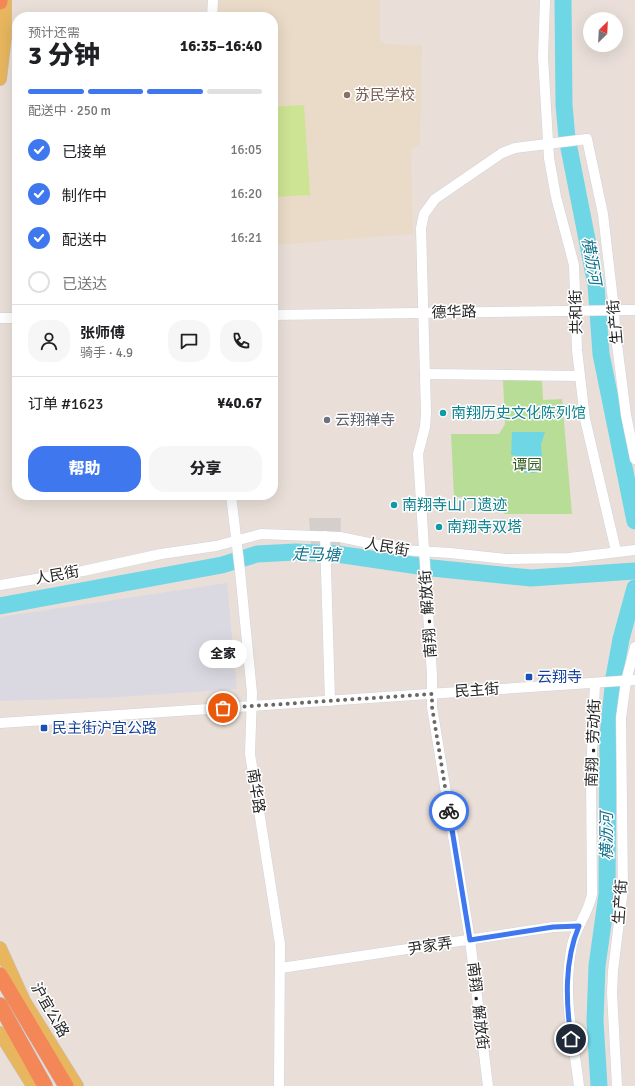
<!DOCTYPE html>
<html lang="zh">
<head>
<meta charset="utf-8">
<style>
	body { margin:0; font-family:Signika,"Noto Sans SC",sans-serif; background:#f6f6f6; color:#202124; height:100vh; display:flex; flex-direction:column; font-size:15px; white-space:nowrap }
	* { box-sizing:border-box; margin:0 }
	p { font-size:13px; color:#757577 }
	.icon { flex:none; width:22px; height:22px; fill:none; stroke:currentColor; stroke-width:2; stroke-linecap:round; stroke-linejoin:round }
	.map { position:relative; flex:1; overflow:hidden }
	.drawer { position:absolute; left:12px; top:12px; width:266px; height:488px; display:flex; flex-direction:column; background:#fff; border-radius:16px; box-shadow:0 4px 16px #0002 }
	.drawer>* { flex:none }
	.needle { width:26px; rotate:24deg }
	.tools { position:absolute; left:583px; top:12px; display:grid; gap:8px }
	.tools a { display:grid; place-items:center; width:40px; height:40px; border-radius:50%; background:#fff; box-shadow:0 4px 16px #0002; font-size:20px }
	.pin { position:absolute; display:grid; place-items:center; width:34px; height:34px; color:#fff; margin:-17px; border:2px solid #fff; border-radius:50%; box-shadow:0 1px 4px #0007 }
	.courier { position:absolute; display:grid; place-items:center; width:40px; height:40px; margin:-20px; border:3px solid #3f77ef; border-radius:50%; background:#fff; color:#222; box-shadow:0 1px 5px #0007 }
	.bubble { position:absolute; height:28px; border-radius:14px; background:#fff; box-shadow:0 4px 16px #0002; font-size:13px; font-weight:800; line-height:28px; text-align:center }
	.headline em { font-style:normal; font-weight:800 }
	.headline div { display:flex; flex-direction:column-reverse }
	.headline { display:flex; align-items:center; justify-content:space-between; height:68px; padding:0 16px }
	h1 { font-size:26px; font-weight:800; line-height:30px }
	.bar { display:grid; grid-template-columns:repeat(4,1fr); gap:6px 4px; align-content:center; height:48px; padding:0 16px }
	.bar i { height:5px; border-radius:3px; background:#e0e0e0 }
	.bar .on { background:#3f77ef }
	.bar p { grid-column:span 4 }
	.line { display:flex; align-items:center; gap:10px; padding:0 16px; border-top:1px solid #e0e0e0 }
	.line div { flex:1 }
	.round { display:grid; place-items:center; flex:none; width:42px; height:42px; border-radius:16px; background:#f6f6f6 }
	ol { padding:0 16px; list-style:none }
	li { display:flex; align-items:center; gap:12px; height:44px }
	li p { margin-inline-start:auto }
	li .icon { padding:4px; border-radius:50%; background:#3f77ef; color:#fff; stroke-width:4 }
	li:last-child { color:#757577 }
	li i { width:22px; height:22px; border:2px solid #e0e0e0; border-radius:50% }
	.action { display:flex; gap:8px; margin-top:auto; padding:8px 16px }
	.action a { flex:1; height:46px; border-radius:16px; background:#3f77ef; color:#fff; font-size:16px; font-weight:800; line-height:46px; text-align:center }
	.action a+a { background:#f6f6f6; color:#202124 }
	.map>svg:first-child { display:block }
	.industrial { fill:#dad9e1 }
	.education { fill:#eadac8 }
	.green { fill:#b8dd97 }
	.pitch { fill:#cce493 }
	.plaza { fill:#d5cfcb }
	.water { fill:#6fd6e6 }
	.lines { fill:none; stroke-linecap:round; stroke-linejoin:round }
	.river { stroke:#6fd6e6; stroke-width:17 }
	.minor-casing { stroke:#ced3df; stroke-width:11 }
	.major-casing { stroke:#c2c2c2; stroke-width:14 }
	.highway-casing { stroke:#c2c2c2; stroke-width:16 }
	.minor { stroke:#fff; stroke-width:10 }
	.major { stroke:#e7b65e; stroke-width:13 }
	.highway { stroke:#f48757; stroke-width:15 }
	.done { stroke:#6a6764; stroke-width:4; stroke-dasharray:0 7.2 }
	.route { stroke:#3f77ef; stroke-width:5 }
	.education-dot { fill:#8d6e63; stroke:#fff; stroke-width:1.5 }
	.culture-dot { fill:#0f9aa8; stroke:#fff; stroke-width:1.5 }
	.worship-dot { fill:#6b7280; stroke:#fff; stroke-width:1.5 }
	.transit-dot { fill:#1a4fb4; stroke:#fff; stroke-width:1.5 }
	.labels { text-anchor:middle; dominant-baseline:central; stroke-width:3; stroke-linejoin:round; paint-order:stroke }
	.education-label { font-size:15px; fill:#785e54; stroke:#fff; text-anchor:start }
	.street-label { font-size:15px; fill:#262626; stroke:#fff }
	.culture-label { font-size:15px; fill:#0d838f; stroke:#fff; text-anchor:start }
	.worship-label { font-size:15px; fill:#5b616d; stroke:#fff; text-anchor:start }
	.park-label { font-size:15px; fill:#325d1c; stroke:#fff }
	.transit-label { font-size:15px; fill:#164399; stroke:#fff; text-anchor:start }
	.water-label { font-size:16px; font-style:italic; fill:#14738d; stroke:#fff }
</style>
</head>
<body>
<div class="map">
<svg width="635" height="1086" viewBox="0 0 635 1086">
	<rect width="100%" height="100%" fill="#e9dfd8"/>
	<!-- industrial -->
	<polygon class="industrial" points="227,583 237,689 106,698 0,701 0,617"/>
	<!-- education -->
	<polygon class="education" points="218,0 380,0 380,40 386,44 422,46 420,144 411,149 413,234 273,245 273,17 218,17"/>
	<!-- green -->
	<polygon class="green" points="503,379 542,380 543,400 562,399 572,514 504,514 502,498 454,497 451,434 499,434 505,424"/>
	<!-- pitch -->
	<polygon class="pitch" points="304,105 310,195 273,197 273,107"/>
	<!-- plaza -->
	<polygon class="plaza" points="309,518 341,518 340,546 311,545"/>
	<!-- water -->
	<polygon class="water" points="512,432 545,432 541,444 542,457 536,460 538,467 535,473 524,473 523,465 518,456 511,455"/>
	<g class="lines">
		<!-- river -->
		<g class="river">
			<polyline points="563,0 564,105 567,138 596,285 601,354 635,521"/>
			<polyline points="0,606 222,565 257,554 295,552 337,554 432,568 531,578 635,571"/>
			<polyline points="599,1086 595,1021 597,966 607,894 608,736 614,677 621,639 635,588"/>
		</g>
		<defs>
			<g id="minor">
				<polyline points="545,0 543,57 549,158 556,197 574,265 577,350 585,419 616,551"/>
				<polyline points="212,17 213,0"/>
				<polyline points="273,315 635,310"/>
				<polyline points="0,318 17,318"/>
				<polyline points="425,374 579,376"/>
				<polyline points="231,495 240,571 252,693 250,754 280,944 279,1086"/>
				<polyline points="325,536 330,701"/>
				<polyline points="0,585 83,571 161,554 216,546 261,534 340,537 402,550 450,553 506,559 569,558 635,550"/>
				<polyline points="0,723 635,680"/>
				<polyline points="281,968 553,927 579,926"/>
				<polyline points="488,1086 470,940 432,707 432,675 418,454 425,427 426,413 421,228 424,214 435,199 502,153 515,148 587,139 603,214 614,309 615,329 626,415 635,459"/>
				<path d="M579 1086C573 1037 562 995 572 945 576 927 589 912 592 894L591 777 595 683"/>
				<polyline points="617,1086 612,993 613,971 623,889 621,718 626,681 635,647"/>
			</g>
			<g id="major">
				<polyline points="0,79 5,37 5,0"/>
				<polyline points="0,948 24,1001 77,1086"/>
				<polyline points="0,1033 33,1086"/>
			</g>
			<g id="highway">
				<polyline points="0,2 0,0"/>
				<polyline points="0,975 66,1086"/>
				<polyline points="0,1005 45,1086"/>
			</g>
		</defs>
		<!-- minor casing -->
		<use href="#minor" class="minor-casing"/>
		<!-- major casing -->
		<use href="#major" class="major-casing"/>
		<!-- highway casing -->
		<use href="#highway" class="highway-casing"/>
		<!-- minor -->
		<use href="#minor" class="minor"/>
		<!-- major -->
		<use href="#major" class="major"/>
		<!-- highway -->
		<use href="#highway" class="highway"/>
	</g>
	<g class="lines">
		<!-- done -->
		<polyline class="done" points="223,708 432,694 432,707 449,811"/>
		<!-- route -->
		<path class="route" d="M449 811 470 940 553 927 579 926C564 961 566 1002 571 1039"/>
	</g>
	<!-- markers -->
	<circle class="education-dot" cx="347" cy="95" r="4"/>
	<g class="culture-dot">
		<circle cx="443" cy="413" r="4"/>
		<circle cx="394" cy="505" r="4"/>
		<circle cx="439" cy="527" r="4"/>
	</g>
	<circle class="worship-dot" cx="327" cy="420" r="4"/>
	<g class="transit-dot">
		<rect x="525" y="673" width="8" height="8" rx="2"/>
		<rect x="40" y="724" width="8" height="8" rx="2"/>
	</g>
	<g class="labels">
		<!-- education labels -->
		<g class="education-label">
			<text x="355" y="95">苏民学校</text>
		</g>
		<!-- street labels -->
		<g class="street-label">
			<text transform="translate(454 312) rotate(-1)">德华路</text>
			<text transform="translate(576 312) rotate(-91)">共和街</text>
			<text transform="translate(615 322) rotate(-95)">生产街</text>
			<text transform="translate(387 547) rotate(10)">人民街</text>
			<text transform="translate(57 575) rotate(-10)">人民街</text>
			<text transform="translate(428 614) rotate(-94)">南翔 • 解放街</text>
			<text transform="translate(477 690) rotate(-4)">民主街</text>
			<text transform="translate(593 743) rotate(-88)">南翔 • 劳动街</text>
			<text transform="translate(256 791) rotate(81)">南华路</text>
			<text transform="translate(620 902) rotate(-86)">生产街</text>
			<text transform="translate(430 946) rotate(-9)">尹家弄</text>
			<text transform="translate(478 1006) rotate(83)">南翔 • 解放街</text>
			<text transform="translate(50 1010) rotate(60)">沪宜公路</text>
		</g>
		<!-- culture labels -->
		<g class="culture-label">
			<text x="451" y="413">南翔历史文化陈列馆</text>
			<text x="402" y="505">南翔寺山门遗迹</text>
			<text x="447" y="527">南翔寺双塔</text>
		</g>
		<!-- worship labels -->
		<g class="worship-label">
			<text x="335" y="420">云翔禅寺</text>
		</g>
		<!-- park labels -->
		<g class="park-label">
			<text x="527" y="465">谭园</text>
		</g>
		<!-- transit labels -->
		<g class="transit-label">
			<text x="537" y="677">云翔寺</text>
			<text x="52" y="728">民主街沪宜公路</text>
		</g>
		<!-- water labels -->
		<g class="water-label">
			<text transform="translate(591 261) rotate(80)">横沥河</text>
			<text transform="translate(316 555) rotate(1)">走马塘</text>
			<text transform="translate(607 836) rotate(-90)">横沥河</text>
		</g>
	</g>
</svg>
<div class="tools">
<a><svg class="needle" viewBox="-14 -14 28 28"><path d="M0-13l5 13h-10z" fill="#e53935"/><path d="M0 13l5-13h-10z" fill="#757577"/></svg></a>
</div>
<div class="pin" style="left:223px;top:708px;background:#ea580c"><svg class="icon" aria-label="bag" viewBox="0 0 24 24"><path d="M5 8h14l-1 12H6zM9 8a3 3 0 0 1 6 0"/></svg></div>
<div class="pin" style="left:571px;top:1039px;background:#1f2937"><svg class="icon" aria-label="home" viewBox="0 0 24 24"><path d="M3 11l9-7 9 7M6 9v11h12V9"/></svg></div>
<div class="courier" style="left:449px;top:811px"><svg class="icon" aria-label="bike" viewBox="0 0 24 24"><circle cx="6" cy="16" r="4"/><circle cx="18" cy="16" r="4"/><path d="M6 16l4-8h5l3 8M10 8l3 8H6M13 5h3"/></svg></div>
<div class="bubble" style="left:199px;top:640px;width:48px">全家</div>
<section class="drawer">
<div class="headline"><div><h1>3 分钟</h1><p>预计还需</p></div><em>16:35–16:40</em></div>
<div class="bar"><i class="on"></i><i class="on"></i><i class="on"></i><i></i><p>配送中 · 250 m</p></div>
<ol>
<li><svg class="icon" aria-label="check" viewBox="0 0 24 24"><path d="M5 12l5 5 9-10"/></svg>已接单<p>16:05</p></li>
<li><svg class="icon" aria-label="check" viewBox="0 0 24 24"><path d="M5 12l5 5 9-10"/></svg>制作中<p>16:20</p></li>
<li><svg class="icon" aria-label="check" viewBox="0 0 24 24"><path d="M5 12l5 5 9-10"/></svg>配送中<p>16:21</p></li>
<li><i></i>已送达</li>
</ol>
<div class="line" style="height:72px"><a class="round"><svg class="icon" aria-label="person" viewBox="0 0 24 24"><circle cx="12" cy="8" r="4"/><path d="M4 21q1-7 8-7t8 7"/></svg></a><div><b>张师傅</b><p>骑手 · 4.9</p></div><a class="round"><svg class="icon" aria-label="chat" viewBox="0 0 24 24"><path d="M4 5h16v11H9l-5 4z"/></svg></a><a class="round"><svg class="icon" aria-label="phone" viewBox="0 0 24 24"><path d="M5 4h4l2 5-3 2q2 4 5 5l2-3 5 2v4C11 20 4 13 5 4z"/></svg></a></div>
<div class="line" style="height:52px"><div>订单 #1623</div><b>¥40.67</b></div>
<div class="action"><a>帮助</a><a>分享</a></div>
</section>
</div>
</body>
</html>
